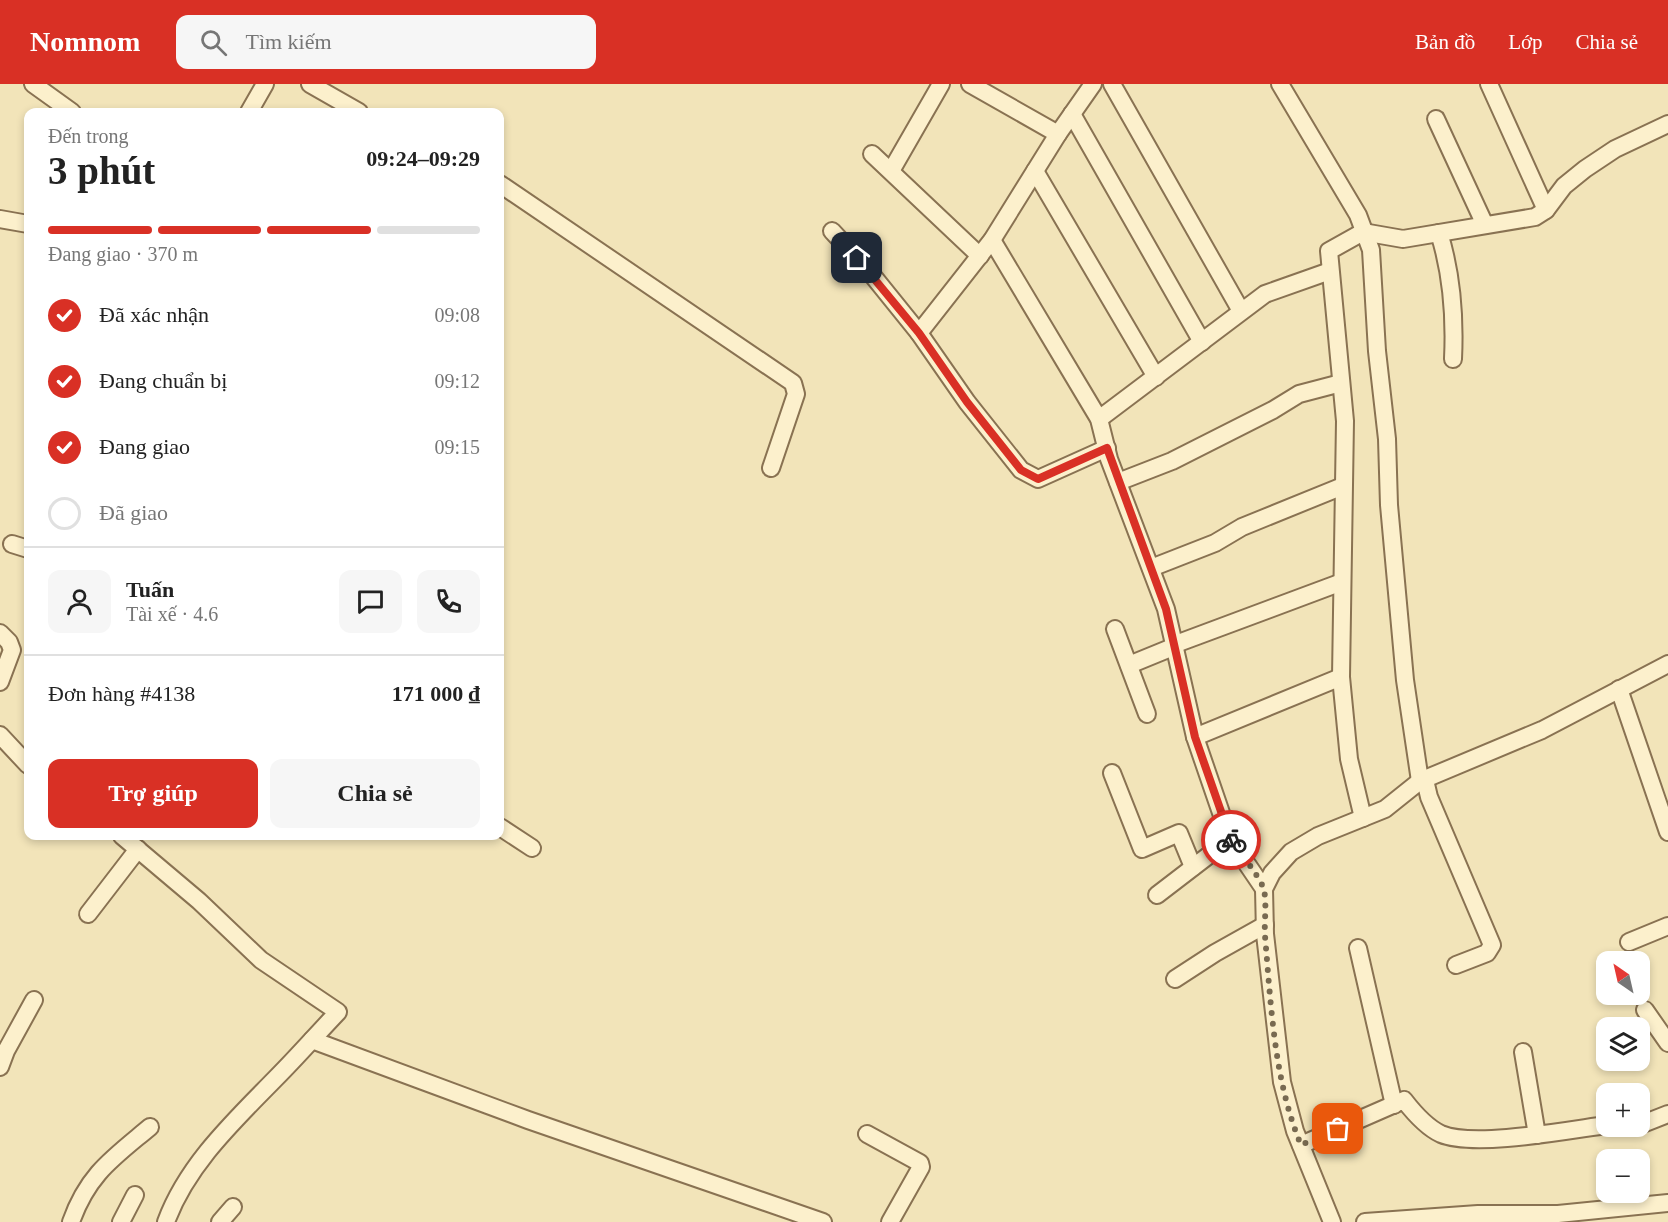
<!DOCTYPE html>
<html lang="vi">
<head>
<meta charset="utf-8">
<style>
	body { margin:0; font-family:"Times New Roman",serif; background:#f6f6f6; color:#222; height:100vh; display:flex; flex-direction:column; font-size:22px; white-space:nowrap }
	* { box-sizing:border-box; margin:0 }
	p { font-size:20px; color:#767676 }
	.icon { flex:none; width:33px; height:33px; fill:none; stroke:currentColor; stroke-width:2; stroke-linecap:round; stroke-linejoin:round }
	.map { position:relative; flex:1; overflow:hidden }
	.details { position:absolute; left:24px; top:24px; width:480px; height:732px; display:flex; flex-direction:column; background:#fff; border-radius:12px; box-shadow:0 3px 9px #0003 }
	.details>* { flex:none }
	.needle { width:39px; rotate:326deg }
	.fabs { position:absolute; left:1596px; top:867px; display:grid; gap:12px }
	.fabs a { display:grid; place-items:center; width:54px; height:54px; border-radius:12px; background:#fff; box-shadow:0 3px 9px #0003; font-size:30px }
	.pin { position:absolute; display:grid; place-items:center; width:51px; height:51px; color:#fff; margin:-26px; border-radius:12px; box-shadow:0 3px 9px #0006 }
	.courier { position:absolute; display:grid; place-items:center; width:60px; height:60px; margin:-30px; border:4px solid #d93025; border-radius:50%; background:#fff; color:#222; box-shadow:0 2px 8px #0007 }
	.summary em { font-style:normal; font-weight:800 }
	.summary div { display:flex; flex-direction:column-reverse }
	.summary { display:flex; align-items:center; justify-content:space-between; height:102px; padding:0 24px }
	h1 { font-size:39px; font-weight:800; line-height:45px }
	.bar { display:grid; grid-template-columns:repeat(4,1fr); gap:9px 6px; align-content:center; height:72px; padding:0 24px }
	.bar i { height:8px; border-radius:4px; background:#e0e0e0 }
	.bar .selected { background:#d93025 }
	.bar p { grid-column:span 4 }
	.line { display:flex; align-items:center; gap:15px; padding:0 24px; border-top:2px solid #e0e0e0 }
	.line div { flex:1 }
	.round { display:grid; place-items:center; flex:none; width:63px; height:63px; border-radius:12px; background:#f6f6f6 }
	ol { padding:0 24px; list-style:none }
	li { display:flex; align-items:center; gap:18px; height:66px }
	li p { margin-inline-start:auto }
	li .icon { padding:6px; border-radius:50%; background:#d93025; color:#fff; stroke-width:4 }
	li:last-child { color:#767676 }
	li i { width:33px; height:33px; border:3px solid #e0e0e0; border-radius:50% }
	.cta { display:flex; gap:12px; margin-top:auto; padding:12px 24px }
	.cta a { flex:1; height:69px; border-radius:12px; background:#d93025; color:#fff; font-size:24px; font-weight:800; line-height:69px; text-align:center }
	.cta a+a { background:#f6f6f6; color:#222 }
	header { display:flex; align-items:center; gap:36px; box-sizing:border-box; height:84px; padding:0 30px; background:#d93025; color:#fff }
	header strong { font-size:28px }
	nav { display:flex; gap:33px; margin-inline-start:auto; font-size:21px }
	.search { width:420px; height:54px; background:#f6f6f6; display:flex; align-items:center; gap:15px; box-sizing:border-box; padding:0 21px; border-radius:12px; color:#767676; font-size:22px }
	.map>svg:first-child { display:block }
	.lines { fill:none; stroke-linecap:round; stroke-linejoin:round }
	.minor-casing { stroke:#897252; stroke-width:20 }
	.minor { stroke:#fcf0cc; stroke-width:16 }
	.done { stroke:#786a51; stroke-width:6; stroke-dasharray:0 10.8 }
	.route { stroke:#d93025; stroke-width:8 }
</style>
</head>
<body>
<header>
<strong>Nomnom</strong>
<div class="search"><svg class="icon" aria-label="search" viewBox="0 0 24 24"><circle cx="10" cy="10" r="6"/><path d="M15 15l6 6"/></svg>Tìm kiếm</div>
<nav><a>Bản đồ</a><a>Lớp</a><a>Chia sẻ</a></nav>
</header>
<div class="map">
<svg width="1668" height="1138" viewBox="0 0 1668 1138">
	<rect width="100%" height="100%" fill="#f2e4b9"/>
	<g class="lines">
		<defs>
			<g id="minor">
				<polyline points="33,0 72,28"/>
				<polyline points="310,0 359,28"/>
				<polyline points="970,0 1058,50"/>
				<polyline points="1112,0 1241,227"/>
				<polyline points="1280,0 1358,131 1371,166 1377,267 1387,355 1389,421 1405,596 1420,697"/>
				<polyline points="1489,0 1546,126"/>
				<polyline points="249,28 265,0"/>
				<polyline points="1072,30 1202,258"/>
				<polyline points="1436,35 1485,141"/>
				<polyline points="872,70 980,172"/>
				<polyline points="891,87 941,0"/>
				<polyline points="1035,87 1156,293"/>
				<polyline points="500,100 793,299 796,310 771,384"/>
				<polyline points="0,135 28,140"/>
				<polyline points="832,147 869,187 919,249 967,318 1021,386 1038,395 1107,364"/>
				<path d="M1439 149C1452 190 1455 233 1453 275"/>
				<polyline points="992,156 1099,335 1109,375 1166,525 1195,653 1230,755 1264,805"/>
				<polyline points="919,249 992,156 1058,50 1093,0"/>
				<polyline points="1099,335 1265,210 1330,187"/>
				<polyline points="1118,398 1172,377 1273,326 1299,310 1341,299"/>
				<polyline points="12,460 28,465"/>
				<polyline points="1151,484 1215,459 1242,443 1343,402"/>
				<polyline points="1115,545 1147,630"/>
				<polyline points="0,549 9,558 12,566 0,598"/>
				<polyline points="1173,561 1342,498"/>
				<polyline points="1129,581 1173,563"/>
				<polyline points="1619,605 1668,748"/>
				<polyline points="0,651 28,681"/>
				<polyline points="1195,653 1341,593"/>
				<polyline points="1112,689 1142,765 1179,749 1193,783"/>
				<polyline points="1425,696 1429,713 1492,861 1487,869 1456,881"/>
				<polyline points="1363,734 1349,675 1341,593 1345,337 1329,167 1363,148 1403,155 1535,133 1546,126 1564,102 1585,85 1615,65 1668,40"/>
				<polyline points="500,743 532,764"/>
				<path d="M122 752 199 817 261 876 338 928C317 950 297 973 275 995 233 1038 187 1081 166 1138"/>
				<polyline points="1157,811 1230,755"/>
				<polyline points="88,830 138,765"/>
				<polyline points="1629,858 1668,842"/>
				<polyline points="1358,864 1394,1021"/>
				<polyline points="1175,895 1215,869 1265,841"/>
				<polyline points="1645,926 1668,959"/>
				<polyline points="312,956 528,1036 823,1138"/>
				<polyline points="1523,968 1537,1051"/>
				<polyline points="0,983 6,967 34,916"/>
				<polyline points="1640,1041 1668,1030"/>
				<polyline points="867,1050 920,1079 921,1083 890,1138"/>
				<path d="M1301 1061 1404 1016C1414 1029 1426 1043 1441 1050 1474 1064 1569 1046 1606 1041"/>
				<path d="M71 1138C88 1090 113 1074 150 1043"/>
				<polyline points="121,1138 135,1111"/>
				<polyline points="220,1138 233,1123"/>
				<polyline points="1332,1138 1295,1047 1282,998 1265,850 1264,805 1272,789 1291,768 1318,752 1385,725 1420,697 1542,646 1668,580"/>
				<polyline points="1365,1138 1478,1130 1558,1130 1668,1119"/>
			</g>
		</defs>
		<!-- minor casing -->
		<use href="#minor" class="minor-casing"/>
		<!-- minor -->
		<use href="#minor" class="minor"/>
	</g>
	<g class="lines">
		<!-- done -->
		<path class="done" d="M1231 756C1239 767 1262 796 1264 806 1267 821 1264 838 1265 852 1271 921 1274 997 1301 1061L1338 1045"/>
		<!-- route -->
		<polyline class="route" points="857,174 919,249 967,318 1021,386 1038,395 1107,364 1166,525 1195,653 1231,756"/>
	</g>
</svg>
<div class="fabs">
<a><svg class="needle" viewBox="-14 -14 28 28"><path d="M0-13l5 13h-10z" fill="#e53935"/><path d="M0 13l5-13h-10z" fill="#767676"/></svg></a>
<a><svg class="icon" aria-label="layers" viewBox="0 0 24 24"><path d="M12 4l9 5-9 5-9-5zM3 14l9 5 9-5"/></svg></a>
<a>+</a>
<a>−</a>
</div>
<div class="pin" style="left:1338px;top:1045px;background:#ea580c"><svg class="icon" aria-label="bag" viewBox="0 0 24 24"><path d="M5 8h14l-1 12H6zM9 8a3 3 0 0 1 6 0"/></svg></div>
<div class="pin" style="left:857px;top:174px;background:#1f2937"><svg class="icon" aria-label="home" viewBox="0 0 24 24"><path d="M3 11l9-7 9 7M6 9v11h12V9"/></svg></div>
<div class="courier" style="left:1231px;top:756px"><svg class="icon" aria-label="bike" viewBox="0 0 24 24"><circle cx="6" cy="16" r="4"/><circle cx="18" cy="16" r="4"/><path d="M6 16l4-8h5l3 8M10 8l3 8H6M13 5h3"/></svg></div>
<section class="details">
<div class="summary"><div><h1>3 phút</h1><p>Đến trong</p></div><em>09:24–09:29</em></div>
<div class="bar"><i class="selected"></i><i class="selected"></i><i class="selected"></i><i></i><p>Đang giao · 370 m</p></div>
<ol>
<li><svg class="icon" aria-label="check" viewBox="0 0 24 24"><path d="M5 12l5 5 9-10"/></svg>Đã xác nhận<p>09:08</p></li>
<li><svg class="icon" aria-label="check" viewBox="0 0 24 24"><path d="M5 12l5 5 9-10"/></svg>Đang chuẩn bị<p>09:12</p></li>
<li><svg class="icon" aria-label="check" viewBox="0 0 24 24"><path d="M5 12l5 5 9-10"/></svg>Đang giao<p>09:15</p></li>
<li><i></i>Đã giao</li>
</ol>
<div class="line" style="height:108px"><a class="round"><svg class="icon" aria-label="person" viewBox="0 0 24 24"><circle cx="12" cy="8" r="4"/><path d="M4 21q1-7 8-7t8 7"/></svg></a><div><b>Tuấn</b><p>Tài xế · 4.6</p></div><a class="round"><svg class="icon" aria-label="chat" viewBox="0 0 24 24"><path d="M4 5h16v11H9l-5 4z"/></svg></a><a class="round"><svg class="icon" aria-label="phone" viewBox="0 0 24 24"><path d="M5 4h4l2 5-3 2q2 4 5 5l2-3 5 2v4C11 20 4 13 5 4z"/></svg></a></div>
<div class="line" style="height:78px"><div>Đơn hàng #4138</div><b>171 000 ₫</b></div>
<div class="cta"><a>Trợ giúp</a><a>Chia sẻ</a></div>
</section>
</div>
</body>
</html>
